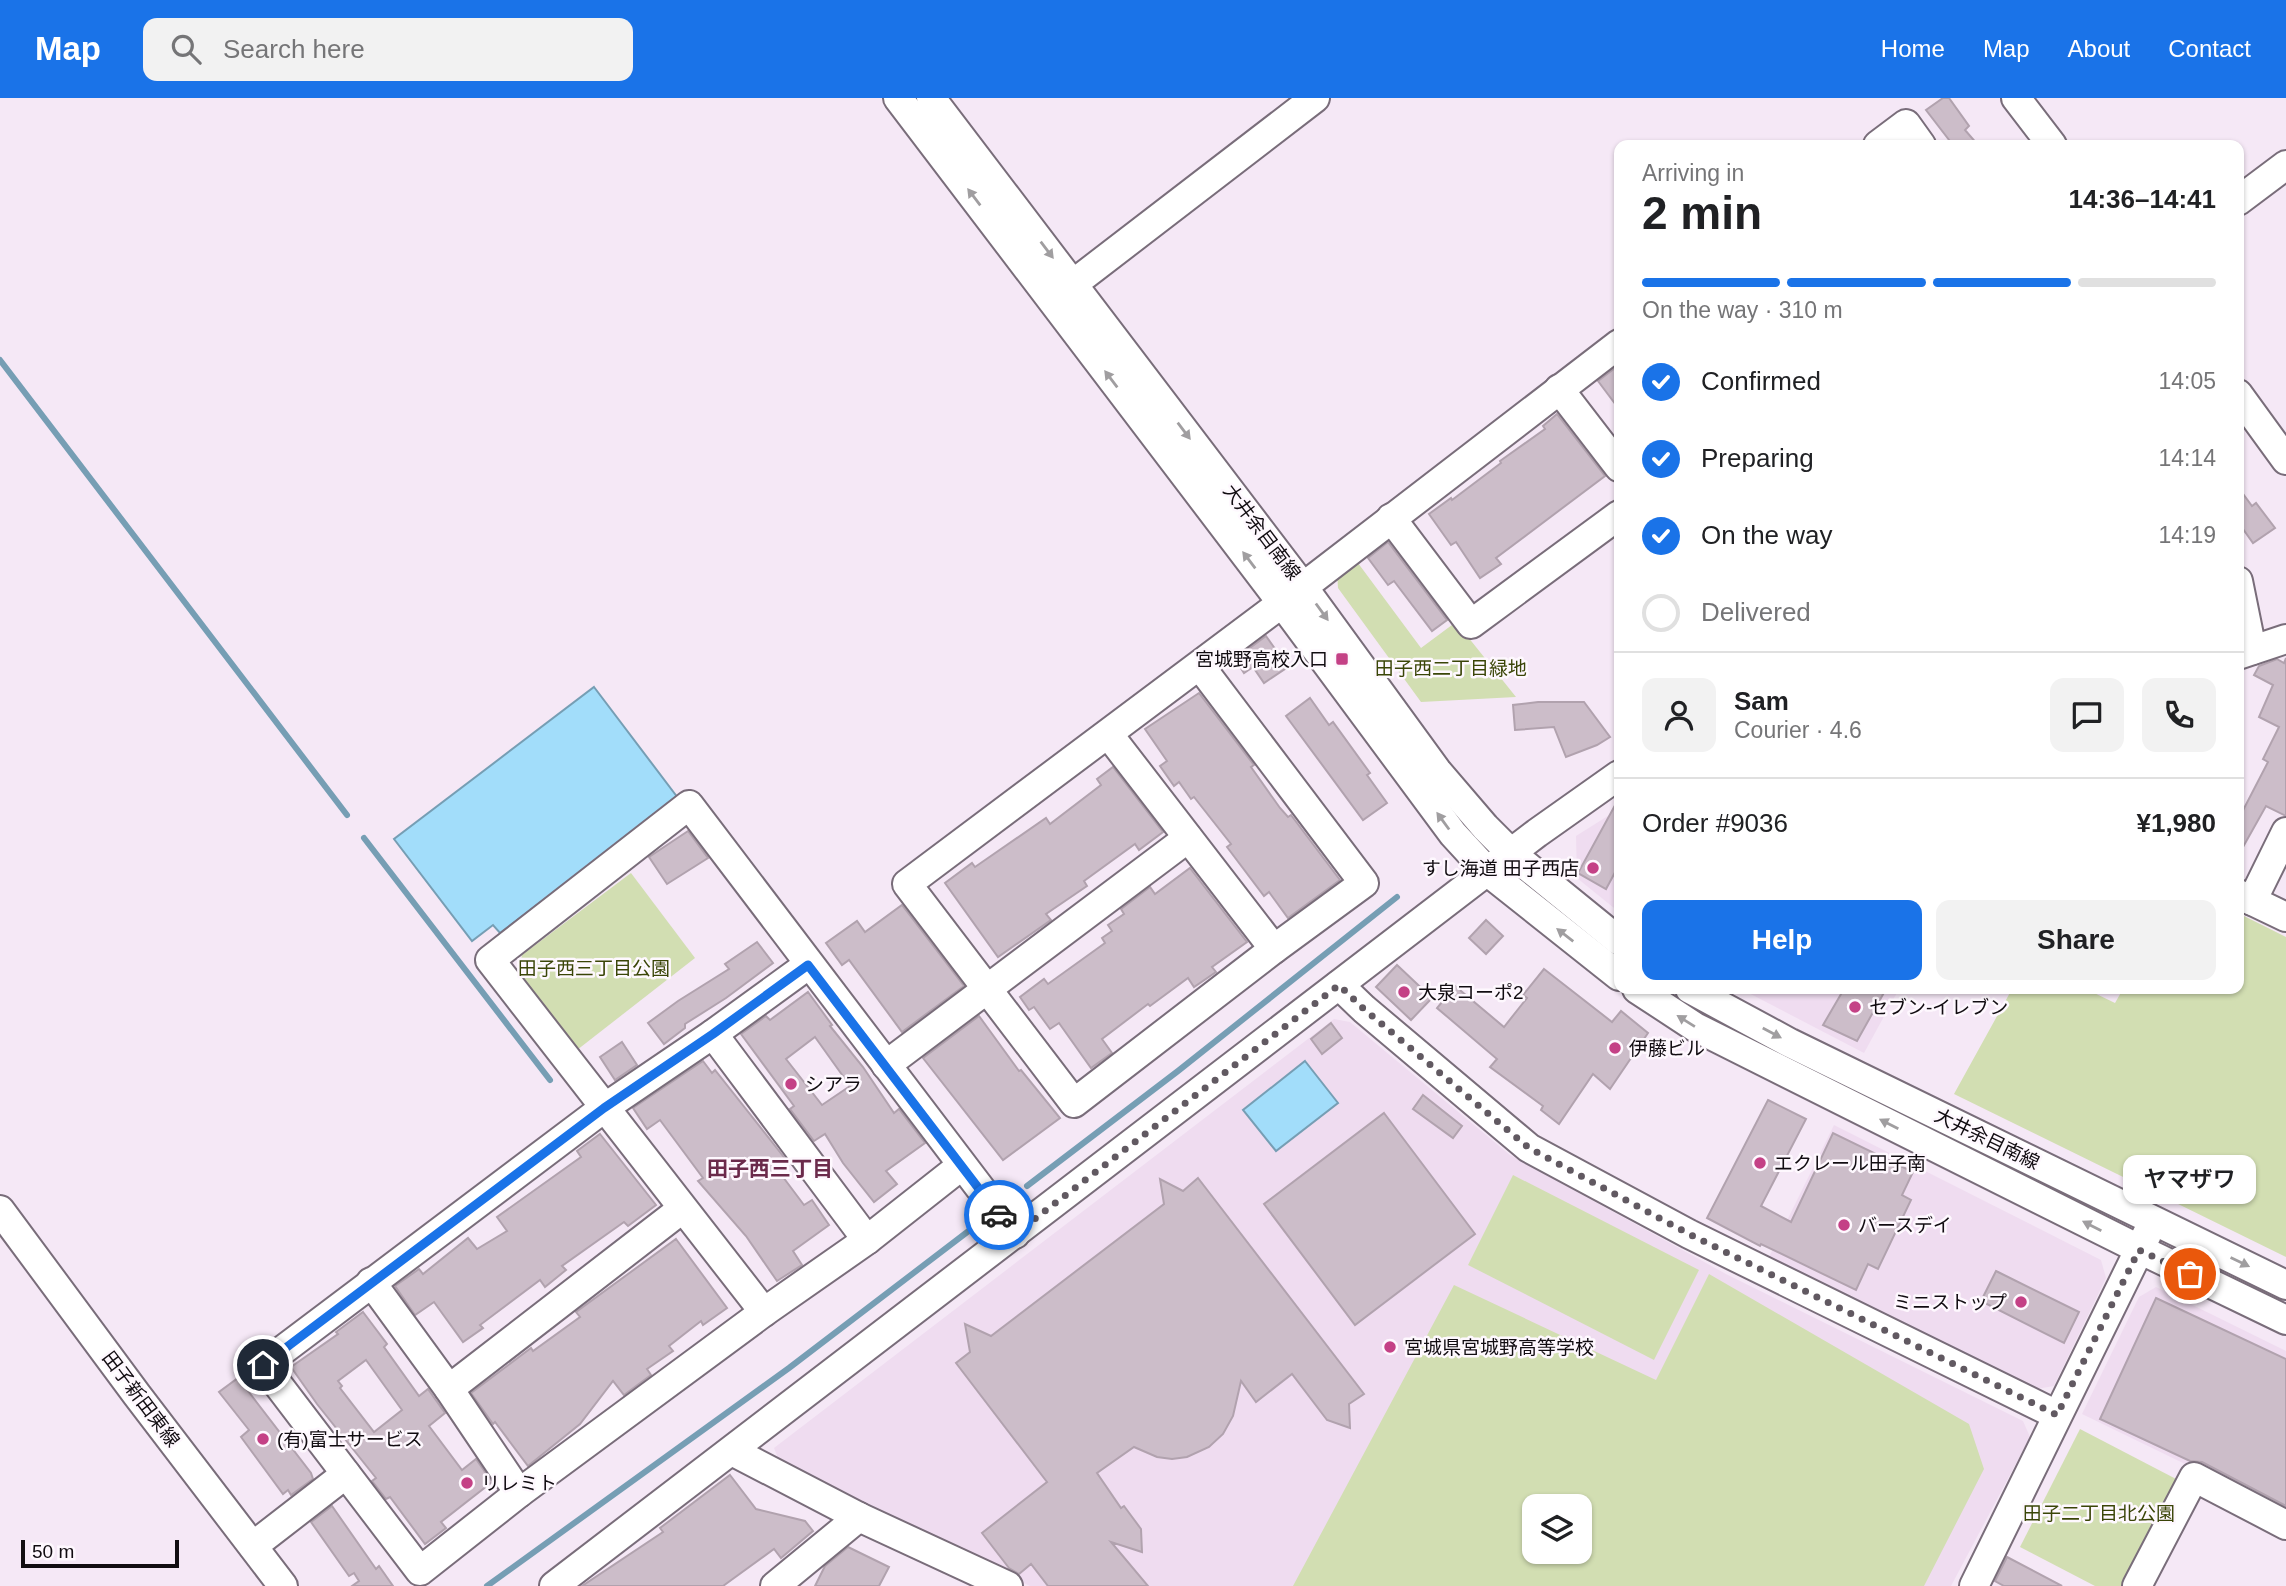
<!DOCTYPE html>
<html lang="en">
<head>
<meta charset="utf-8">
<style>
	body { margin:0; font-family:Arial,"Noto Sans JP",sans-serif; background:#f2f2f2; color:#202124; height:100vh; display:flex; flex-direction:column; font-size:26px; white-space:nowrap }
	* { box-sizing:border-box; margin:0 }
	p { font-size:23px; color:#757577 }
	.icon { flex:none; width:38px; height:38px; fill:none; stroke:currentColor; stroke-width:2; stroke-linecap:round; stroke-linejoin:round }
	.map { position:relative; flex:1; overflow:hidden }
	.details { position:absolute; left:1614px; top:42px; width:630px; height:854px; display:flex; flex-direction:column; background:#fff; border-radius:14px; box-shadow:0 2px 5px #0004 }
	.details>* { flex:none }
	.fabs { position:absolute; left:1522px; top:1396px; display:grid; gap:14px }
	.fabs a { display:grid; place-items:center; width:70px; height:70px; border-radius:14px; background:#fff; box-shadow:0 2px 5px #0004; font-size:35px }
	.scale { position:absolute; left:21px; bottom:18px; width:158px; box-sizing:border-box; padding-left:7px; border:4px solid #110c11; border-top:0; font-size:19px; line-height:24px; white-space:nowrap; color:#110c11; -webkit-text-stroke:5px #fef8fe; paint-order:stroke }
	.pin { position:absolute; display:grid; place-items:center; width:60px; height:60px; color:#fff; margin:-30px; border:4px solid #fff; border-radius:50%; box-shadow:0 2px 7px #0007 }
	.courier { position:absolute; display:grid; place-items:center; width:70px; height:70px; margin:-35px; border:5px solid #1a73e8; border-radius:50%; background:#fff; color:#222; box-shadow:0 2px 9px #0007 }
	.bubble { position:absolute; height:49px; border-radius:14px; background:#fff; box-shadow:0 2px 5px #0004; font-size:23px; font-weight:600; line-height:49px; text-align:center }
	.overview em { font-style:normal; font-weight:600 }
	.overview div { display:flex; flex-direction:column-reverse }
	.overview { display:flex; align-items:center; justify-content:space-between; height:119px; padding:0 28px }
	h1 { font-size:46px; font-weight:600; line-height:52px }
	.bar { display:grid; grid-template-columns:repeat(4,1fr); gap:10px 7px; align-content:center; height:84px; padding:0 28px }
	.bar i { height:9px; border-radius:5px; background:#e0e0e0 }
	.bar .active { background:#1a73e8 }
	.bar p { grid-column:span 4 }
	.line { display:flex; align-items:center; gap:18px; padding:0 28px; border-top:2px solid #e0e0e0 }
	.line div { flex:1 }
	.round { display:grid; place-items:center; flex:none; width:74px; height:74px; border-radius:14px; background:#f2f2f2 }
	ol { padding:0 28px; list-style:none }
	li { display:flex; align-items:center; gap:21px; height:77px }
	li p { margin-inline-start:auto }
	li .icon { padding:7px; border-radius:50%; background:#1a73e8; color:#fff; stroke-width:4 }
	li:last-child { color:#757577 }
	li i { width:38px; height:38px; border:4px solid #e0e0e0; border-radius:50% }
	.action { display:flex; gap:14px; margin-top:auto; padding:14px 28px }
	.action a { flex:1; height:80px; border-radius:14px; background:#1a73e8; color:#fff; font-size:28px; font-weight:600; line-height:80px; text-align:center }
	.action a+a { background:#f2f2f2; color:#202124 }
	header { display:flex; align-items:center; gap:42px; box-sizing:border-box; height:98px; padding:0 35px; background:#1a73e8; color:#fff }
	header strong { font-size:33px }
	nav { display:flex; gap:38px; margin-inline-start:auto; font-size:24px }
	.search { width:490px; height:63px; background:#f2f2f2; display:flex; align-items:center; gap:18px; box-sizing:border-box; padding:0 24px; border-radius:14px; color:#757577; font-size:26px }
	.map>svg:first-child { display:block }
	.built { fill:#efdcf0; fill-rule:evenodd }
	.green { fill:#d2deb2; fill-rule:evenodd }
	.water { fill:#a2ddfa; stroke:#769eb4; stroke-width:2 }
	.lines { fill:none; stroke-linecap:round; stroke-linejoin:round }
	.stream { stroke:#769eb4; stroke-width:6 }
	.building { fill:#ccbdc9; stroke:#b1a2ae; stroke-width:2; fill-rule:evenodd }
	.minor-casing { stroke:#796d7a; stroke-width:32 }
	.minor { stroke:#fff; stroke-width:28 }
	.oneway { fill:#a09ea0 }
	.done { stroke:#615961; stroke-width:7; stroke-dasharray:0 12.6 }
	.route { stroke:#1a73e8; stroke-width:9 }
	.poi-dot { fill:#c44186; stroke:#fef8fe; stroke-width:2.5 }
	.labels { text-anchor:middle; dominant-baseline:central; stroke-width:5; stroke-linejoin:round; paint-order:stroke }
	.street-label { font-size:19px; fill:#110c11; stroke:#fef8fe }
	.poi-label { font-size:19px; fill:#110c11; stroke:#fef8fe; text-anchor:start }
	.park-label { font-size:19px; fill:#3a4507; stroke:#fef8fe }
	.neighbourhood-label { font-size:21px; font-weight:bold; fill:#6b2a4b; stroke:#fef8fe }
</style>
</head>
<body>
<header>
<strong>Map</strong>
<div class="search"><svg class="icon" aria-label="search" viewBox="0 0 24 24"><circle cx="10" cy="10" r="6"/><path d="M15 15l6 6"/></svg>Search here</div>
<nav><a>Home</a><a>Map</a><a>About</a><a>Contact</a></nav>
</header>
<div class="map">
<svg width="2286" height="1488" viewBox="0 0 2286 1488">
	<rect width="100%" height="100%" fill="#f5e8f6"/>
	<!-- built -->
	<g class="built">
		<polygon points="1619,711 1619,814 1577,780 1576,738"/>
		<polygon points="1741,891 1899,891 1864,955"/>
		<path d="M1334 921 1350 924 1510 1057 1726 1176 2023 1323 2030 1339 1951 1488H1030L782 1370 774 1350ZM1535 1409H1580V1454H1535Z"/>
		<polygon points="1834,1027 2101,1162 2106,1180 2054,1288 2036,1291 1767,1163"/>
		<polygon points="2156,1189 2286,1253 2286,1415 2082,1316 2139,1199"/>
	</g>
	<!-- green -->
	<g class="green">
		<polygon points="1355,461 1421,550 1456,524 1516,599 1421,604 1338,490 1337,474"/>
		<polygon points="631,775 695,860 577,952 518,876 522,857"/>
		<polygon points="2238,815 2286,839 2286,1159 1954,996 2012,891 2086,891 2115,905 2123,891 2238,891"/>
		<polygon points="1513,1077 1699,1172 1654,1262 1468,1167"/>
		<path d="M1709 1176 1969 1326 1984 1371 1924 1488H1293L1454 1187 1656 1282ZM1535 1409H1580V1454H1535Z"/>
		<polygon points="2080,1331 2178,1382 2123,1488 2095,1488 2020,1449"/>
	</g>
	<!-- water -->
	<g class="water">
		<polygon points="594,589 678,700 500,835 493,827 472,843 394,741"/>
		<polygon points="1305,963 1338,1005 1276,1053 1243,1012"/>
	</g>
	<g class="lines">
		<!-- stream -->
		<g class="stream">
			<polyline points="0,262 347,717"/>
			<polyline points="364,740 550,982"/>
			<polyline points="1027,1088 1178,973 1397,799"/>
			<polyline points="487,1488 789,1270 983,1122"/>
		</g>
	</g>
	<!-- building -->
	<g class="building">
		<polygon points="1943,0 1949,0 1969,28 1965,32 1978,47 1953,47 1926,12"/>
		<polygon points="1619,267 1619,311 1598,283"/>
		<polygon points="1557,316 1605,378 1496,460 1501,466 1480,480 1456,444 1451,447 1429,416 1451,400 1452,402 1501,365 1500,363 1545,331 1543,328"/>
		<polygon points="2238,389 2252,408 2256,405 2275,430 2253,445 2238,424"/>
		<polygon points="1388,444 1447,522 1432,533 1394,483 1388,487 1368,460"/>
		<polygon points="1266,538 1288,569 1264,585 1253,569 1244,575 1235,561"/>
		<polygon points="2286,560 2286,718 2266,708 2238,758 2238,722 2268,664 2263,661 2279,629 2259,619 2273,587 2254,577 2259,568 2277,561 2284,565"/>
		<polygon points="1199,595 1254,667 1251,669 1280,710 1288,719 1291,717 1340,782 1288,820 1269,794 1264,798 1227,749 1231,746 1194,699 1191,701 1179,684 1174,688 1160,668 1167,663 1145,631"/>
		<polygon points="1310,600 1329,627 1333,624 1370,675 1367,677 1387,705 1363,722 1286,618"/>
		<polygon points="1538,604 1584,604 1610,639 1597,647 1566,659 1554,629 1515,632 1513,607"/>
		<polygon points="1113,669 1163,734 1139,752 1135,746 1084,783 1087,788 1046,816 1051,822 998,859 945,785 972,765 975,769 1046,720 1050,726 1101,687 1097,681"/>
		<polygon points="1619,700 1619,767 1606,791 1578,775"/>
		<polygon points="688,733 708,760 667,786 649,759"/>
		<polygon points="1190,770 1247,844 1212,869 1216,874 1194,889 1188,880 1150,908 1148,906 1102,941 1112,955 1091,970 1059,925 1050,931 1034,909 1029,912 1020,899 1044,881 1048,886 1105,845 1102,840 1112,833 1108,827 1124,816 1121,811 1150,789 1155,796"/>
		<polygon points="902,807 964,888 902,934 849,862 842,867 826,845 857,823 865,834"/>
		<polygon points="1486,822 1503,838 1486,856 1469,840"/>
		<polygon points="757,844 773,865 726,900 685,926 685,930 664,946 648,925 678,903 729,871 725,866"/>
		<polygon points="1397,867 1432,900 1411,922 1376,889"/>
		<polygon points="1544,871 1612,924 1621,913 1648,935 1610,991 1593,976 1559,1026 1541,1012 1543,1008 1490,969 1497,961 1437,910 1455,888 1504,929 1527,900 1523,897"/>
		<polygon points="1844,891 1886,891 1857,943 1823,927"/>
		<path d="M808 894 832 927 830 928 863 969 894 1015 899 1011 925 1045 886 1073 897 1086 874 1104 843 1065 825 1036 814 1043 790 1011 794 1008 741 936 766 918 770 922ZM815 939 850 988 822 1007 786 961Z"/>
		<polygon points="979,918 1019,973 1021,972 1060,1020 1003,1062 923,960"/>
		<polygon points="1331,925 1342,940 1322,956 1311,941"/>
		<polygon points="622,944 637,967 615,982 600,959"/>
		<polygon points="703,963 712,975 715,972 787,1063 777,1071 804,1107 812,1102 829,1127 793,1153 802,1167 777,1183 746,1138 698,1083 703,1080 660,1022 647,1031 633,1010"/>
		<polygon points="1423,997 1462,1028 1453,1040 1413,1011"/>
		<polygon points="1768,1002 1806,1021 1761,1108 1791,1124 1833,1035 1913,1074 1902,1097 1911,1102 1878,1171 1868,1166 1856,1192 1761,1146 1760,1148 1707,1120"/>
		<polygon points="1384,1015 1475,1136 1355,1227 1264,1106"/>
		<polygon points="600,1036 656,1107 628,1128 624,1124 562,1168 566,1172 545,1189 540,1182 480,1227 483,1230 463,1244 434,1204 415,1217 395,1188 419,1171 423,1176 468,1140 477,1151 507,1133 497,1119 581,1059 577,1053"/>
		<polygon points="1198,1080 1364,1296 1349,1306 1350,1330 1327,1322 1292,1276 1256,1304 1241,1283 1233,1318 1223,1336 1209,1349 1187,1359 1172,1361 1157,1359 1134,1349 1097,1375 1121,1410 1124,1408 1141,1431 1142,1454 1111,1444 1148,1488 1048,1488 1031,1466 1019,1476 1009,1470 982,1435 1047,1384 956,1265 970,1254 965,1226 991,1238 1164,1106 1160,1081 1183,1093"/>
		<polygon points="676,1141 727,1210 703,1227 701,1223 669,1248 673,1253 647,1271 651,1277 624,1297 613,1283 580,1326 528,1368 495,1324 493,1326 471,1295 531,1250 533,1253 580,1219 576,1214"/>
		<polygon points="1996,1173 2079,1214 2064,1245 1981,1203"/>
		<polygon points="2156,1200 2286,1261 2286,1408 2202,1364 2190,1363 2100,1321"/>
		<path d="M363 1214 387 1246 384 1249 419 1298 428 1291 445 1315 429 1328 462 1372 476 1361 492 1384 441 1424 446 1430 425 1446 390 1399 386 1401 372 1383 376 1380 317 1306 291 1269 338 1236 336 1234ZM366 1262 402 1312 374 1334 340 1290 342 1288 338 1283Z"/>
		<polygon points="238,1280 311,1375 313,1381 291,1397 288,1392 283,1396 241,1339 249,1332 219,1294"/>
		<polygon points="730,1377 756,1411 805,1423 813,1433 781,1460 774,1451 723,1488 582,1488 663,1434 660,1430"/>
		<polygon points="332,1408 376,1471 379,1468 393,1488 352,1488 359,1483 354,1475 349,1478 311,1424"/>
		<polygon points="848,1449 889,1469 879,1488 815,1488 825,1468"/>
		<polygon points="2007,1459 2062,1488 2004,1488 1995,1483"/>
	</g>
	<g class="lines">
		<defs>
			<g id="minor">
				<polyline points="898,0 1282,505 1453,736 1488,774 1619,878"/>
				<polyline points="931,0 1303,489 1437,673 1485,729 1512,756 1619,843"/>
				<polyline points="2016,0 2052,47"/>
				<polyline points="1878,47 1906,26 1921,47"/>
				<polyline points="2238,103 2286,67"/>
				<polyline points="1073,186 1315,0"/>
				<polyline points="1559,291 1619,369"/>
				<polyline points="2238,296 2286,362"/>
				<polyline points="1391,420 1471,526 1619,417"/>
				<polyline points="2238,483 2252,552"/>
				<polyline points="1303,489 1619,246"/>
				<polyline points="2238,557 2286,541"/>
				<polyline points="1200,568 1364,785 1274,851 1074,1005 907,786 1282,505"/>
				<polyline points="1109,637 1274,851"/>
				<polyline points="2238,796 2286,819"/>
				<polyline points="2252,803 2286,734"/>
				<polyline points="808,867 713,936 604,1010 263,1267 420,1473 519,1395 764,1214 867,1142 961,1068"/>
				<polyline points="1339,887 1364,911 1529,1050 1689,1136 2057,1317"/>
				<polyline points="1637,891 1695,929 2139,1151 2286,1222"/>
				<polyline points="1690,891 1790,945 2286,1187"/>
				<polyline points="713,936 867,1142"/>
				<polyline points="886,967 1188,740"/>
				<polyline points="0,1112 137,1297 283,1488"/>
				<polyline points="371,1184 449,1291 519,1395"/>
				<polyline points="764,1214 490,862 689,707 1015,1136"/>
				<polyline points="449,1291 682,1111"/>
				<polyline points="732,1353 859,1419 1008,1488"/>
				<polyline points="253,1448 346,1376"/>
				<polyline points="554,1488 1537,735 1619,677"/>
				<polyline points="775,1488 859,1419"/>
				<polyline points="1974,1488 2147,1136"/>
				<polyline points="2137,1488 2194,1379 2286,1427"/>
			</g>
		</defs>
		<!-- minor casing -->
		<use href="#minor" class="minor-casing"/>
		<!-- minor -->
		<use href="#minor" class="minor"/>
	</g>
	<!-- one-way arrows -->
	<defs><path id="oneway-solid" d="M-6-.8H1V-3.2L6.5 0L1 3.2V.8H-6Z" transform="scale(1.75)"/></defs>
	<g class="oneway">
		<use href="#oneway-solid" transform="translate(974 99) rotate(-127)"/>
		<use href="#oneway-solid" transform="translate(1047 152) rotate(53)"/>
		<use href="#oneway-solid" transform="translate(1111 281) rotate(-127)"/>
		<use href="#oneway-solid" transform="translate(1184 333) rotate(53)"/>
		<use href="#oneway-solid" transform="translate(1249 462) rotate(-127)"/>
		<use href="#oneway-solid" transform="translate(1322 514) rotate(54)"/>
		<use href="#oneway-solid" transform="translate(1443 723) rotate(-126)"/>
		<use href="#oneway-solid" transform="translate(1565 837) rotate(-142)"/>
		<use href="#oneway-solid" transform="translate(1686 923) rotate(-148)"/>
		<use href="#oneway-solid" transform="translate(1772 935) rotate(28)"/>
		<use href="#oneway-solid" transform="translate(1889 1026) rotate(-153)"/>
		<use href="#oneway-solid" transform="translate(2092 1128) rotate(-153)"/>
		<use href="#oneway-solid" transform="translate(2240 1164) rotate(26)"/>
	</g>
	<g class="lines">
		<!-- done -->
		<polyline class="done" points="999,1117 1015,1136 1339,887 1364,911 1529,1050 1689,1136 2057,1317 2139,1152 2190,1176"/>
		<!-- route -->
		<polyline class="route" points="263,1267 604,1010 713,936 808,867 999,1117"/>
	</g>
	<!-- markers -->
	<g class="poi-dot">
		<rect x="1335" y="554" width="14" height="14" rx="3.5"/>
		<circle cx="1593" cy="770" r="7"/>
		<circle cx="1404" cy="894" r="7"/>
		<circle cx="1855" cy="909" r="7"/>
		<circle cx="1615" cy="950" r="7"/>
		<circle cx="791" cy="986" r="7"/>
		<circle cx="1760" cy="1065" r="7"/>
		<circle cx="1844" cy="1127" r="7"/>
		<circle cx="2021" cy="1204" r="7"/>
		<circle cx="1390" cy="1249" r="7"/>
		<circle cx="263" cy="1341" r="7"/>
		<circle cx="467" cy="1385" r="7"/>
	</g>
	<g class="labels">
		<!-- street labels -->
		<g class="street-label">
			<text transform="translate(1262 434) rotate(53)">大井余目南線</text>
			<text transform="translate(1987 1041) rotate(26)">大井余目南線</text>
			<text transform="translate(141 1301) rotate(53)">田子新田東線</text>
		</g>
		<!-- poi labels -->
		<g class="poi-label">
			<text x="1328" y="561" text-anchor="end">宮城野高校入口</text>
			<text x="1579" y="770" text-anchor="end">すし海道 田子西店</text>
			<text x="1418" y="894">大泉コーポ2</text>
			<text x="1869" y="909">セブン-イレブン</text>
			<text x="1629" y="950">伊藤ビル</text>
			<text x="805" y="986">シアラ</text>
			<text x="1774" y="1065">エクレール田子南</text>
			<text x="1858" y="1127">バースデイ</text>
			<text x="2007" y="1204" text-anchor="end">ミニストップ</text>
			<text x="1404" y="1249">宮城県宮城野高等学校</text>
			<text x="277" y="1341">(有)富士サービス</text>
			<text x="481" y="1385">リレミト</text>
		</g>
		<!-- park labels -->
		<g class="park-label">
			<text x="1451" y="570">田子西二丁目緑地</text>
			<text x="594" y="870">田子西三丁目公園</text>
			<text x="2099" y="1415">田子二丁目北公園</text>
		</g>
		<!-- neighbourhood labels -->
		<g class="neighbourhood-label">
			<text x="770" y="1070">田子西三丁目</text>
		</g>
	</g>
</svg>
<div class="fabs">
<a><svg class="icon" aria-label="layers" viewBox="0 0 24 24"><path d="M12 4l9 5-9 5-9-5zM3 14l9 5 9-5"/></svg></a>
</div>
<div class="scale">50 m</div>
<div class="pin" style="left:2190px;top:1176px;background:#ea580c"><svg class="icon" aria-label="bag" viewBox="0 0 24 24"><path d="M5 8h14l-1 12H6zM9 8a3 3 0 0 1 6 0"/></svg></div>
<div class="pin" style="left:263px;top:1267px;background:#1f2937"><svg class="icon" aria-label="home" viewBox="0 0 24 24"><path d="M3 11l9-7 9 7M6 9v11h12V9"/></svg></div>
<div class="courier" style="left:999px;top:1117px"><svg class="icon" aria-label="car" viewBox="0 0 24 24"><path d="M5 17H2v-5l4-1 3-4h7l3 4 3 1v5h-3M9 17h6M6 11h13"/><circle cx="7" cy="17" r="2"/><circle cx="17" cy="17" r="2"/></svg></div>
<div class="bubble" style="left:2123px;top:1057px;width:133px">ヤマザワ</div>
<section class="details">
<div class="overview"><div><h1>2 min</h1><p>Arriving in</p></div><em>14:36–14:41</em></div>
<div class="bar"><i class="active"></i><i class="active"></i><i class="active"></i><i></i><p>On the way · 310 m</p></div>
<ol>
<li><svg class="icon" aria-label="check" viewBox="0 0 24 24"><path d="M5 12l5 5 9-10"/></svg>Confirmed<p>14:05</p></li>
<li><svg class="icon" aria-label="check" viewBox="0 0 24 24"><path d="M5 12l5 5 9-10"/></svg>Preparing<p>14:14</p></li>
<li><svg class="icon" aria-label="check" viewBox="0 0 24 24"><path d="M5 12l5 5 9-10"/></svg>On the way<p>14:19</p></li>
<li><i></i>Delivered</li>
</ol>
<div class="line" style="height:126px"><a class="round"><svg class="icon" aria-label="person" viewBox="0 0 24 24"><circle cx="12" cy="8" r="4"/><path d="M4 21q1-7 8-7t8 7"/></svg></a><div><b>Sam</b><p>Courier · 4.6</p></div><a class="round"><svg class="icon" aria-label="chat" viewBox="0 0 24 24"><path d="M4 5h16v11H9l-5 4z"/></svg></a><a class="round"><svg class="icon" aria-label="phone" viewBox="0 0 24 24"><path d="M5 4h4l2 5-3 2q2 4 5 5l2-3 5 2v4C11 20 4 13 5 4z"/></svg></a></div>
<div class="line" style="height:91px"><div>Order #9036</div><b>¥1,980</b></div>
<div class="action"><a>Help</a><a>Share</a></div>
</section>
</div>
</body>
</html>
